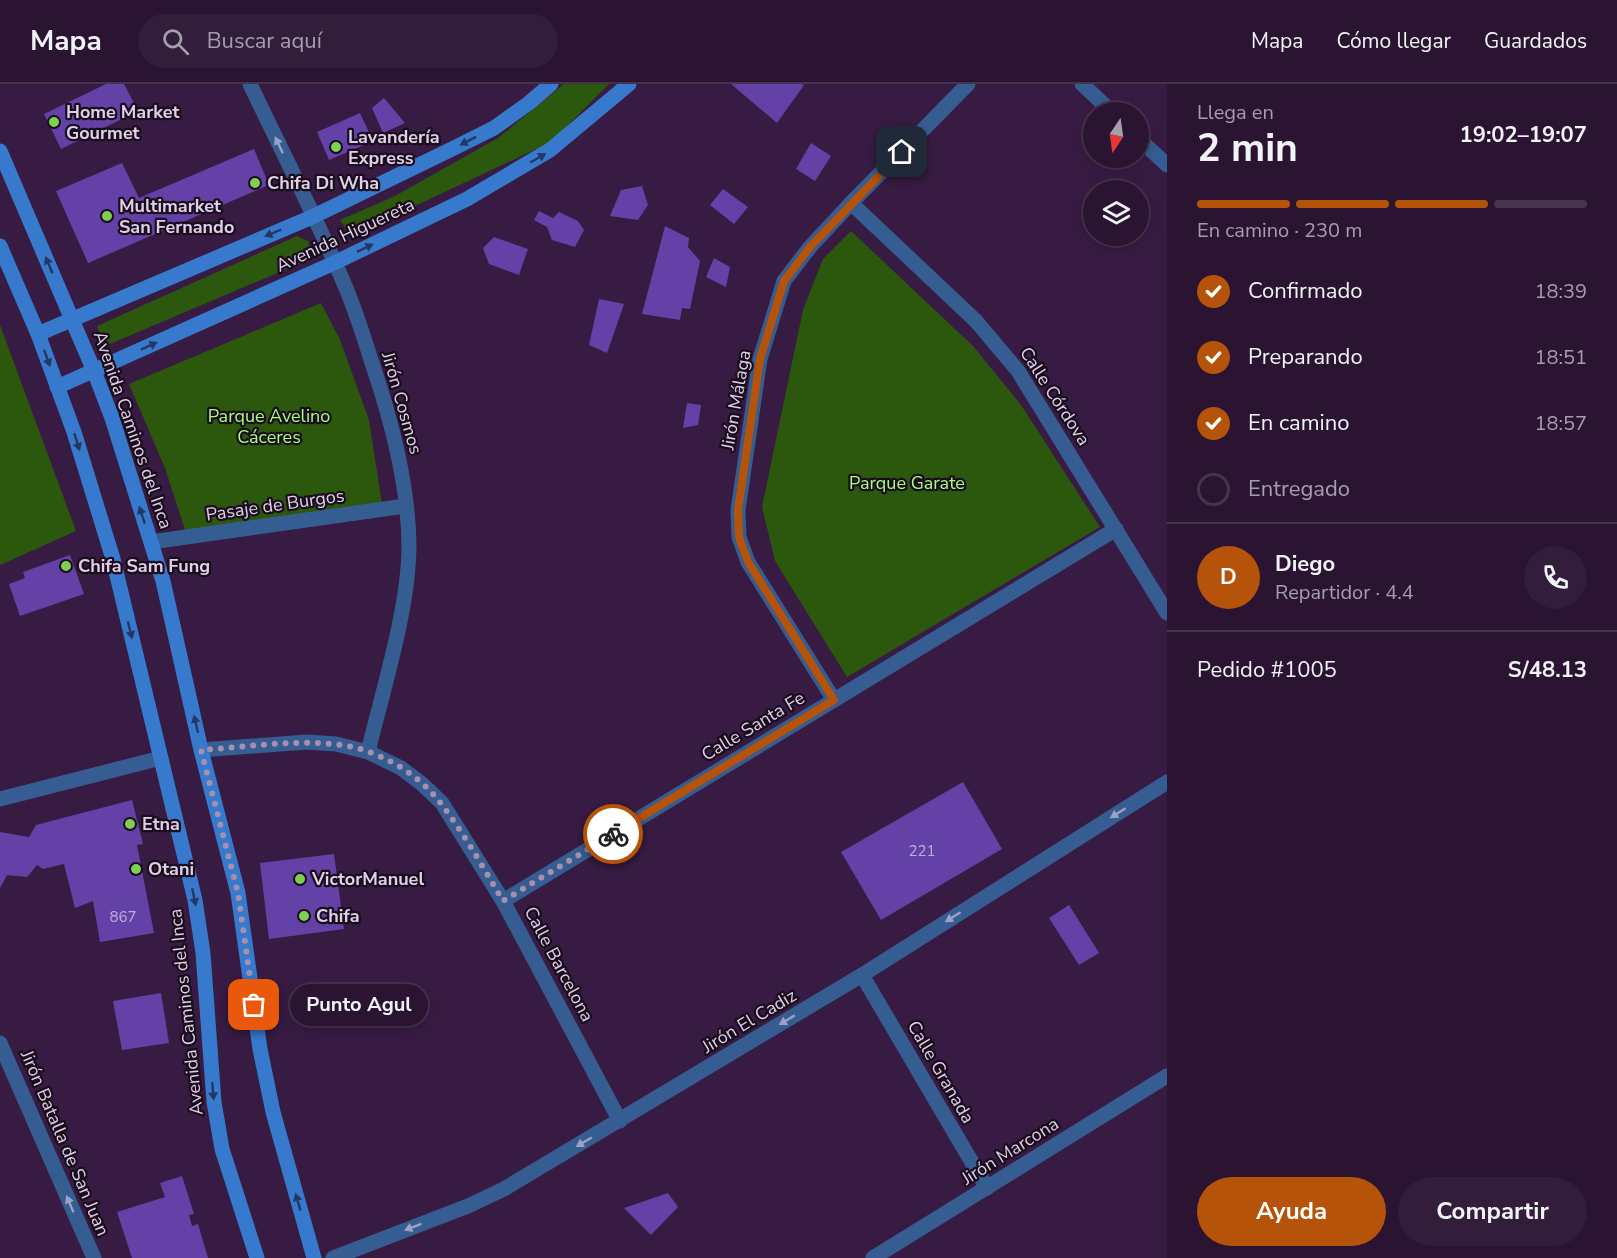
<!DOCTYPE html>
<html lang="es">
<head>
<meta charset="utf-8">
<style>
	body { margin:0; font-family:"Nunito Sans",sans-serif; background:#321d3a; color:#f1f3f6; height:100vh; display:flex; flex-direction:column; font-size:22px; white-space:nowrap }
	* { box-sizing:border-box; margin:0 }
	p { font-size:20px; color:#a59eac }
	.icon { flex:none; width:33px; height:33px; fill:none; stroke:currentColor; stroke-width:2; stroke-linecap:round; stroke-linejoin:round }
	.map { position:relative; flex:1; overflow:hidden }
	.panel { display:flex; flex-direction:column; background:#2a1432; width:450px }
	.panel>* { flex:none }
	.needle { width:39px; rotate:193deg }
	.tools { position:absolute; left:1083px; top:18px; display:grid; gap:12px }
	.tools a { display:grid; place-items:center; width:66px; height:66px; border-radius:50%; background:#2a1432; box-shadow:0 3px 15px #0003,0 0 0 2px #46334d; font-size:30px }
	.pin { position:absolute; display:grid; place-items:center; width:51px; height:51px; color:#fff; margin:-26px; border-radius:12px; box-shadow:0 3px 9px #0006 }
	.courier { position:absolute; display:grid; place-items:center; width:60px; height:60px; margin:-30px; border:4px solid #b45309; border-radius:50%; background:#fff; color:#222; box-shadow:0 2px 8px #0007 }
	.bubble { position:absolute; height:42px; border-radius:21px; background:#2a1432; box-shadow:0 3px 15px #0003,0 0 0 2px #46334d; font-size:20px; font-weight:700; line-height:42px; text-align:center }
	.summary em { font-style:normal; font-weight:700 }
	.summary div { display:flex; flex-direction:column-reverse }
	.summary { display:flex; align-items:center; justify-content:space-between; height:102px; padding:0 30px }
	h1 { font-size:39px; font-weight:700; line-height:45px }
	.bar { display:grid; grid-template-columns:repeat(4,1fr); gap:9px 6px; align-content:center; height:72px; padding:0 30px }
	.bar i { height:8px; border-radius:4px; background:#46334d }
	.bar .selected { background:#b45309 }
	.bar p { grid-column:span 4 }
	.line { display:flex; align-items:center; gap:15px; padding:0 30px; border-top:2px solid #46334d }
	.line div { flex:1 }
	.round { display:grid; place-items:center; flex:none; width:63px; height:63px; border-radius:32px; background:#321d3a }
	ol { padding:0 30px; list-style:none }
	li { display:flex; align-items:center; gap:18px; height:66px }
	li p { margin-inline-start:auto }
	li .icon { padding:6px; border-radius:50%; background:#b45309; color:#fff; stroke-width:4 }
	li:last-child { color:#a59eac }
	li i { width:33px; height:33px; border:3px solid #46334d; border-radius:50% }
	.action { display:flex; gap:12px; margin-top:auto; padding:12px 30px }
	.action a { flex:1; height:69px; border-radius:36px; background:#b45309; color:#fff; font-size:24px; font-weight:700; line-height:69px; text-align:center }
	.action a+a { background:#321d3a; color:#f1f3f6 }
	header { display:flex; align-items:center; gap:36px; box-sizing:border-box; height:84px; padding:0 30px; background:#2a1432; border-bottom:2px solid #46334d }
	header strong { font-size:28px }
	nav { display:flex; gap:33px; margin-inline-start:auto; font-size:21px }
	.search { width:420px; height:54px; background:#321d3a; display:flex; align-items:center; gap:15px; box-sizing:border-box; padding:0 21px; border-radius:33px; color:#a59eac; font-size:22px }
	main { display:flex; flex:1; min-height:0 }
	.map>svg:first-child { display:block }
	.green { fill:#2c580d }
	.building { fill:#6441a6 }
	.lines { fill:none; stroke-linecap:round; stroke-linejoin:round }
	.pedestrian { stroke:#365d92; stroke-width:15 }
	.minor { stroke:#365d92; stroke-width:15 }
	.secondary { stroke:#3779cd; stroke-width:15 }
	.oneway { fill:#243863 }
	.oneway2 { fill:#9da1c6 }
	.done { stroke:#a690ae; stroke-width:6; stroke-dasharray:0 10.8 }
	.route { stroke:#b45309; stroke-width:8 }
	.poi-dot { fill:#7fd052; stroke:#180c1d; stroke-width:2 }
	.labels { text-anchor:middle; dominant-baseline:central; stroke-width:4.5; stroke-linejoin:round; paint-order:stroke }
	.number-label { font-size:15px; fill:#c2acd8 }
	.poi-label { font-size:18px; font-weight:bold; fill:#e1cfe8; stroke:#180c1d; text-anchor:start }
	.street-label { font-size:18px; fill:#e1cfe8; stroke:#180c1d }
	.park-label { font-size:18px; fill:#a8fe7a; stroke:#180c1d }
</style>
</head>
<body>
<header>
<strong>Mapa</strong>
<div class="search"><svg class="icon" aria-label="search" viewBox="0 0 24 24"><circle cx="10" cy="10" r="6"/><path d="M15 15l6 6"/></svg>Buscar aquí</div>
<nav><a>Mapa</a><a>Cómo llegar</a><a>Guardados</a></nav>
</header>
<main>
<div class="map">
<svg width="1167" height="1174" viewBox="0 0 1167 1174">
	<rect width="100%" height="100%" fill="#381b43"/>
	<!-- green -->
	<g class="green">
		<polygon points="564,0 609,0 551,58 351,152 340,136 395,112 498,54"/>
		<polygon points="851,147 973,262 1021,321 1100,443 847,593 775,477 762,423 803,226 823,175"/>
		<polygon points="297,152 308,157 311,168 308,176 105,262 97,242"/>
		<polygon points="321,219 340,256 369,336 382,420 186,449 165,384 129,300"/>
		<polygon points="0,241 76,447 0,481"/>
	</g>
	<!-- building -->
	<g class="building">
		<polygon points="106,0 124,0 138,27 61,65 44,30"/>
		<polygon points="731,0 802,0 804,1 777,39"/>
		<polygon points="384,14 405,39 383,49 372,24"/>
		<polygon points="360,29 373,57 329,76 317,48"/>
		<polygon points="811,59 831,72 815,97 796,85"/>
		<polygon points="254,65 269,101 88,179 56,107 122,79 139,114"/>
		<polygon points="642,102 648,121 638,136 610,132 621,106"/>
		<polygon points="723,105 748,123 734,140 710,121"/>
		<polygon points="539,127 553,134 559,128 578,137 584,146 575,163 552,156 547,143 534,136"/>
		<polygon points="665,142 689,154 688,163 700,177 690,225 682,224 680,236 642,230"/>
		<polygon points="494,153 528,165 519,191 489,180 483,164"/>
		<polygon points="714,174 730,183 726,203 706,193"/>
		<polygon points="599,215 624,220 607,269 589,261"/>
		<polygon points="687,319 701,321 698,341 683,344"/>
		<polygon points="70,471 84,510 20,532 9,500 25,494 23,488"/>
		<polygon points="963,698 1002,765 881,836 841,768"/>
		<polygon points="132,716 143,760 137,761 154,849 100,858 93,817 75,824 64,780 43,785 37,781 27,793 7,791 0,804 0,748 29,753 36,741"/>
		<polygon points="334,770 344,845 269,855 260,779"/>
		<polygon points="1069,821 1099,869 1079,881 1049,834"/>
		<polygon points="161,909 169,959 122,966 113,917"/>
		<polygon points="182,1092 194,1130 189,1131 192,1142 198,1140 208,1174 132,1174 117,1128 165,1113 160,1099"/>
		<polygon points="668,1109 678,1123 651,1151 624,1124"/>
	</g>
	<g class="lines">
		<!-- pedestrian -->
		<polyline class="pedestrian" points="151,458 405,422"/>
		<!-- minor -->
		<g class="minor">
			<path d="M250 0C283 70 319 138 348 209 359 236 367 264 376 291 394 346 409 405 409 464 408 528 383 605 368 668"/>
			<polyline points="1082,0 1112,28"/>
			<polyline points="1138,54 1167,81"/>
			<polyline points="851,119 976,237 1018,287 1167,529"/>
			<polyline points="834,616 748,478 739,453 738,426 760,275 784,197 810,163 851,119 968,0"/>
			<polyline points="201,666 307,658 336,660 368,668 401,684 422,700 442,719 503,817 620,1037"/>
			<polyline points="0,715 161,674"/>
			<polyline points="503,817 1116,445"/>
			<polyline points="862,891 987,1104"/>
			<polyline points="0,959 94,1174"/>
			<polyline points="333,1174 468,1122 504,1105 862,891 1167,698"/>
			<polyline points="873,1174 1167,992"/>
		</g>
		<!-- secondary -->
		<g class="secondary">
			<polyline points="0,67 94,287 112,334 163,497 201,666 238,809 260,965 273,1028 314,1174"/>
			<polyline points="0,162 38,250 74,348 113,475 195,816 203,869 214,1018 222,1065 257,1174"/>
			<polyline points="38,250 312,133 454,64 494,44 529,19 551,0"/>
			<polyline points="57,303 334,179 467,115 550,66 629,0"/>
		</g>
	</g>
	<!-- one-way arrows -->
	<defs><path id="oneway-solid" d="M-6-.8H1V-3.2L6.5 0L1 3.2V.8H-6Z" transform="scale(1.5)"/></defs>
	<g class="oneway">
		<use href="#oneway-solid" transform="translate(468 57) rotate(153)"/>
		<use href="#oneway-solid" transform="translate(538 74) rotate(-30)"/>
		<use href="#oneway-solid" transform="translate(273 149) rotate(157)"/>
		<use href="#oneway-solid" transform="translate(365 164) rotate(-26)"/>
		<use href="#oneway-solid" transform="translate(49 181) rotate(-113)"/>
		<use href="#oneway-solid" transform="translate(149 262) rotate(-24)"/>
		<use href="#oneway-solid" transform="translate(47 274) rotate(70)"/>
		<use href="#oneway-solid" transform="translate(77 358) rotate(73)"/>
		<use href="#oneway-solid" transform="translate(142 431) rotate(-108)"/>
		<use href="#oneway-solid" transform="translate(130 546) rotate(76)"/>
		<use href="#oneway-solid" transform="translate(196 640) rotate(-103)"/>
		<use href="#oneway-solid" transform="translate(194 813) rotate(78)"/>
		<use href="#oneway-solid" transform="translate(213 1007) rotate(85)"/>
		<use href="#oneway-solid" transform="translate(298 1118) rotate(-106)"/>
	</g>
	<g class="oneway2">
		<use href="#oneway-solid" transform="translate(279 61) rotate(-115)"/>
		<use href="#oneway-solid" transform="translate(1118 729) rotate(148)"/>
		<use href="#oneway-solid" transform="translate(953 833) rotate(148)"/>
		<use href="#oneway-solid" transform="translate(787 936) rotate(149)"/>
		<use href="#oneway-solid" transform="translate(584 1058) rotate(150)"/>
		<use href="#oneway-solid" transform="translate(70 1120) rotate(-113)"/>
		<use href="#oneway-solid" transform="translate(413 1143) rotate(159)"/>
	</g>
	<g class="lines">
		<!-- done -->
		<path class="done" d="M254 921 238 809 201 666C245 663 290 656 333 660 374 663 418 688 442 721 465 751 484 785 503 817L613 750"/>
		<!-- route -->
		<polyline class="route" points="613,750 834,616 748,478 739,453 738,426 760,275 784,197 810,163 902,68"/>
	</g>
	<!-- markers -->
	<g class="poi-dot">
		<circle cx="54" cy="38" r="6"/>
		<circle cx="336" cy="63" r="6"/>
		<circle cx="255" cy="99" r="6"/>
		<circle cx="107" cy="132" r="6"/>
		<circle cx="66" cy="482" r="6"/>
		<circle cx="130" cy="740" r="6"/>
		<circle cx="136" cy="785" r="6"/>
		<circle cx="300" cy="795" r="6"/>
		<circle cx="304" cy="832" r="6"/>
	</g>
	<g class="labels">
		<!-- number labels -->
		<g class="number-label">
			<text x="922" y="767">221</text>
			<text x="123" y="833">867</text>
		</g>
		<!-- poi labels -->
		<g class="poi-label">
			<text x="66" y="28">Home Market<tspan x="66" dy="21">Gourmet</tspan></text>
			<text x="348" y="53">Lavandería<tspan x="348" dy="21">Express</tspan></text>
			<text x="267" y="99">Chifa Di Wha</text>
			<text x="119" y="122">Multimarket<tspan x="119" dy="21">San Fernando</tspan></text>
			<text x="78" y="482">Chifa Sam Fung</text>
			<text x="142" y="740">Etna</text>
			<text x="148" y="785">Otani</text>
			<text x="312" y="795">VictorManuel</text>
			<text x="316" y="832">Chifa</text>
		</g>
		<!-- street labels -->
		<g class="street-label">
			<text transform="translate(345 151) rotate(-25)">Avenida Higuereta</text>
			<text transform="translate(1055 312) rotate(57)">Calle Córdova</text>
			<text transform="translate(736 316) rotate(-80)">Jirón Málaga</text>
			<text transform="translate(402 319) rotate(74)">Jirón Cosmos</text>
			<text transform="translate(133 346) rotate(71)">Avenida Caminos del Inca</text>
			<text transform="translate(275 421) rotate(-8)">Pasaje de Burgos</text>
			<text transform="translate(753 642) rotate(-31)">Calle Santa Fe</text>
			<text transform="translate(559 880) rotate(62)">Calle Barcelona</text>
			<text transform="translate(186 928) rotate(-96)">Avenida Caminos del Inca</text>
			<text transform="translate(749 937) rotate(-31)">Jirón El Cadiz</text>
			<text transform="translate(941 988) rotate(60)">Calle Granada</text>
			<text transform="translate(65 1059) rotate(67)">Jirón Batalla de San Juan</text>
			<text transform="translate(1010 1067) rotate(-32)">Jirón Marcona</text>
		</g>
		<!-- park labels -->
		<g class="park-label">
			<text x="269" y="332">Parque Avelino<tspan x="269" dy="21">Cáceres</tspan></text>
			<text x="907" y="399">Parque Garate</text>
		</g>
	</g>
</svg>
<div class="tools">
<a><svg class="needle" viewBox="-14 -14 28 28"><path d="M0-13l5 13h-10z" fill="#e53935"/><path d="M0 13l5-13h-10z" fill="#a59eac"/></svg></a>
<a><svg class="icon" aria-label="layers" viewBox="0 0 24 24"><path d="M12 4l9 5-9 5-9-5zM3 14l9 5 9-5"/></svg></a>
</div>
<div class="pin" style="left:254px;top:921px;background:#ea580c"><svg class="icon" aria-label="bag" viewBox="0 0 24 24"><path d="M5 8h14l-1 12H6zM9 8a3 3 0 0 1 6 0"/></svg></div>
<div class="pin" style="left:902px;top:68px;background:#1f2937"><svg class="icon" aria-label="home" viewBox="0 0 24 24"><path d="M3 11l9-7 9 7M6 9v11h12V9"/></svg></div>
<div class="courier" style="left:613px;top:750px"><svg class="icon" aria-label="bike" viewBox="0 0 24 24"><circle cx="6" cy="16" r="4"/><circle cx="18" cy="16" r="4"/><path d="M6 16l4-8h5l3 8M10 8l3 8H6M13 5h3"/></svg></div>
<div class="bubble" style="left:290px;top:900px;width:138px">Punto Agul</div>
</div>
<section class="panel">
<div class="summary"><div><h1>2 min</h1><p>Llega en</p></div><em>19:02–19:07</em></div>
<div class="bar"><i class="selected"></i><i class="selected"></i><i class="selected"></i><i></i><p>En camino · 230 m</p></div>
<ol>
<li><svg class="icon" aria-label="check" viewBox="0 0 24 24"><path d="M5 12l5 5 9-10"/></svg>Confirmado<p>18:39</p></li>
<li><svg class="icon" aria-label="check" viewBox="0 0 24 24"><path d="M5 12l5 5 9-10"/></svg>Preparando<p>18:51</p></li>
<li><svg class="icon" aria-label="check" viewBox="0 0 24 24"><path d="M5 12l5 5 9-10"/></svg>En camino<p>18:57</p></li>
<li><i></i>Entregado</li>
</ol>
<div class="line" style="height:108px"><b class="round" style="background:#b45309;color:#fff">D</b><div><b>Diego</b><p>Repartidor · 4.4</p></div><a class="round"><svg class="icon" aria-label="phone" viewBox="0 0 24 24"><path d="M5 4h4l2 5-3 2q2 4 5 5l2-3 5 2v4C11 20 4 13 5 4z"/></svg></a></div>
<div class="line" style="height:78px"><div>Pedido #1005</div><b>S/48.13</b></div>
<div class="action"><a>Ayuda</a><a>Compartir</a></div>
</section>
</main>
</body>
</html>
